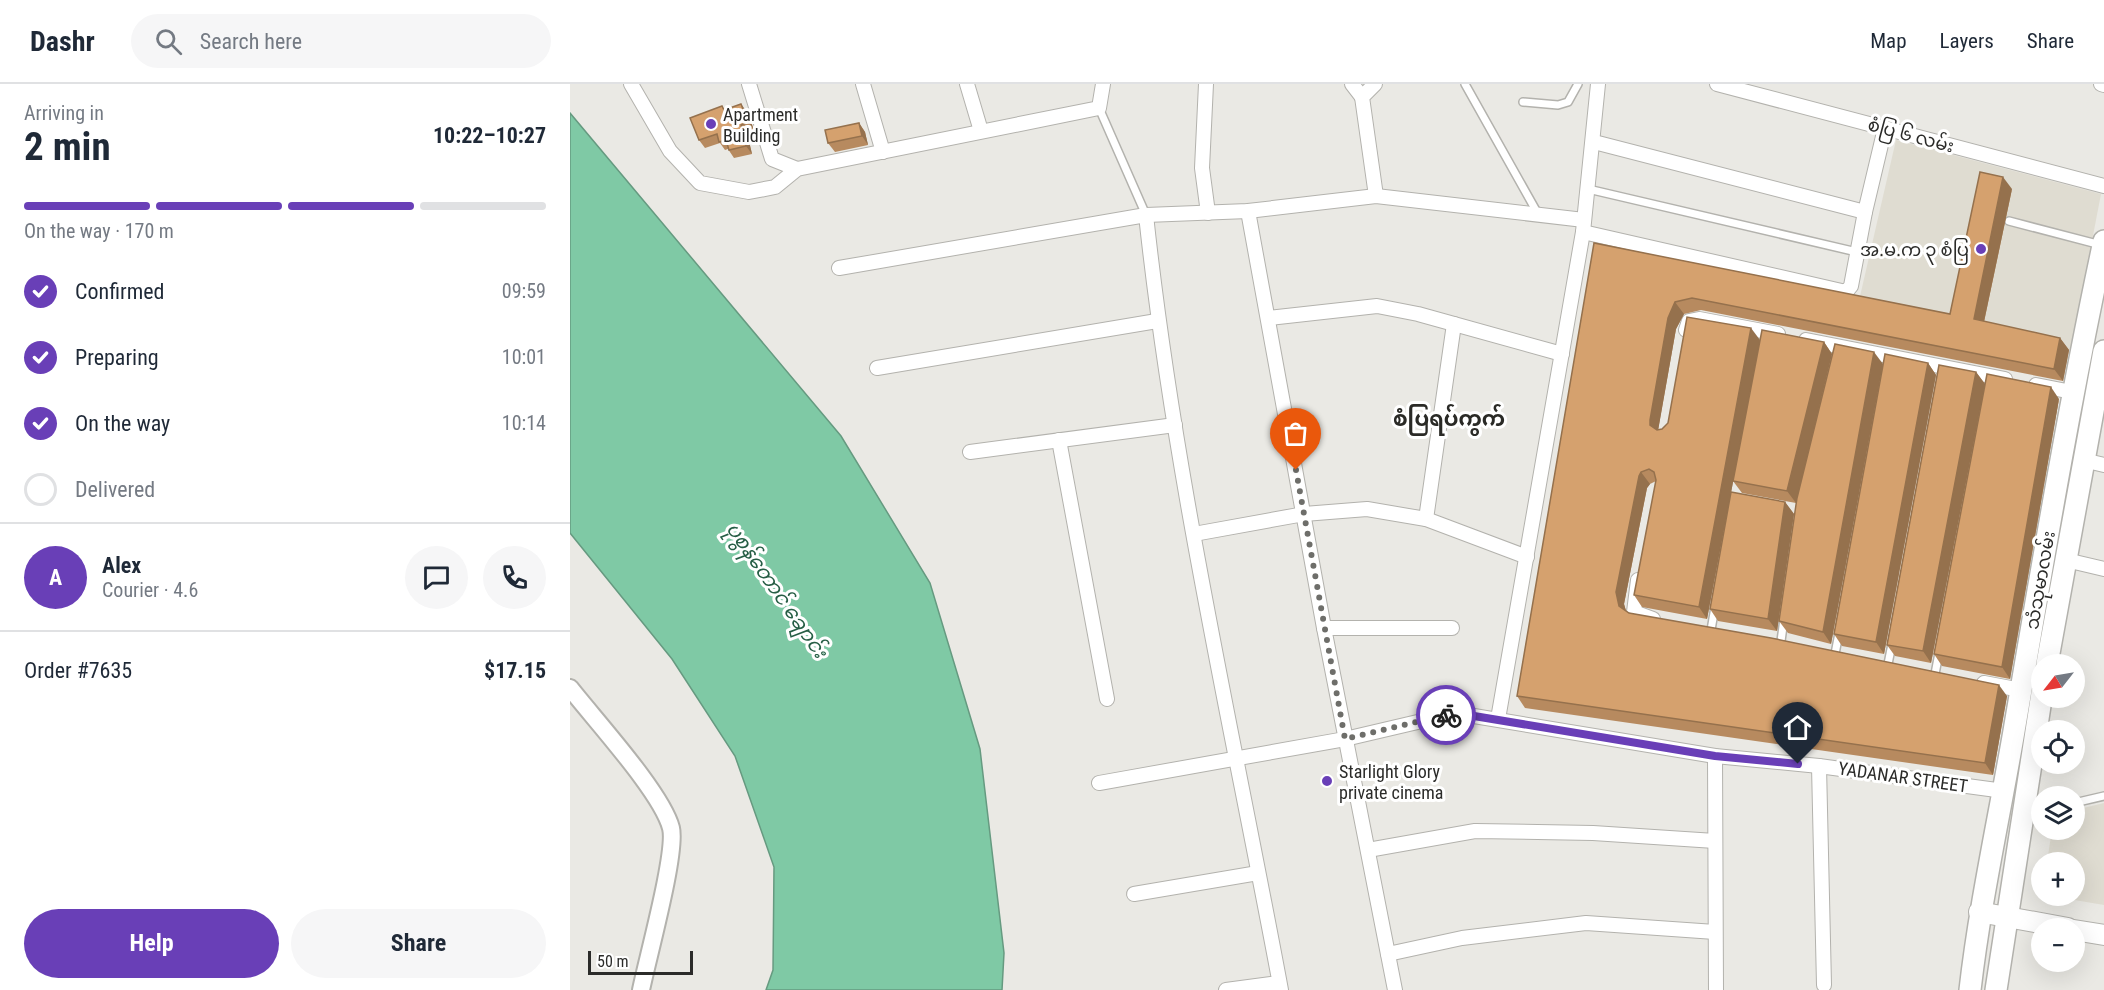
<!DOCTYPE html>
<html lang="en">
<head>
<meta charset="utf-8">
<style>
	body { margin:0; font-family:"Roboto Condensed","Noto Sans Myanmar",sans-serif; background:#f6f6f7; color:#1f2937; height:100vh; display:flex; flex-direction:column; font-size:22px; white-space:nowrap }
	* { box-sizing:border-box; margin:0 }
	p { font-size:20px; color:#747a83 }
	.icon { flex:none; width:33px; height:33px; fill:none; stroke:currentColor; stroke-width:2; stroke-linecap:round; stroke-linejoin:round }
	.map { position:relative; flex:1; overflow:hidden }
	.sheet { display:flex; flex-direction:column; background:#fff; width:570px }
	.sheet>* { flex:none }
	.needle { width:39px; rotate:239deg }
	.fabs { position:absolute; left:1461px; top:570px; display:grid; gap:12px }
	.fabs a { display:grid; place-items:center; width:54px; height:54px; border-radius:50%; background:#fff; box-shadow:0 6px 24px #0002; font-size:30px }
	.scale { position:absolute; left:18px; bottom:15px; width:105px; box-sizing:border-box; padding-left:6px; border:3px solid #2b2b29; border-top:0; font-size:16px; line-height:21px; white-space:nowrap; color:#2b2b29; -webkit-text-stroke:4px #fff; paint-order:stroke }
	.pin { position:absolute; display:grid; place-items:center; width:51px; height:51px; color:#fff; margin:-62px -26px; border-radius:50% 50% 50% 0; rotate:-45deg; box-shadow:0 0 6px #0007 }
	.pin .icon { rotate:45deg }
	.courier { position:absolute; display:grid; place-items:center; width:60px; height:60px; margin:-30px; border:4px solid #693fb7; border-radius:50%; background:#fff; color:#222; box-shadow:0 2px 8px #0007 }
	.summary em { font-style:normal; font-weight:700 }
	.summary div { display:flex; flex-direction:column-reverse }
	.summary { display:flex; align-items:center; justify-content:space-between; height:102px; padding:0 24px }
	h1 { font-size:39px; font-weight:700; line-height:45px }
	.bar { display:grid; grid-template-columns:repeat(4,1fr); gap:9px 6px; align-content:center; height:72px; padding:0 24px }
	.bar i { height:8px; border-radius:4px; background:#e0e1e3 }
	.bar .current { background:#693fb7 }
	.bar p { grid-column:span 4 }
	.line { display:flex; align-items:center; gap:15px; padding:0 24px; border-top:2px solid #e0e1e3 }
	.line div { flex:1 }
	.round { display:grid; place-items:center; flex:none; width:63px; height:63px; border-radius:32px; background:#f6f6f7 }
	ol { padding:0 24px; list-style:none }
	li { display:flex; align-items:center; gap:18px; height:66px }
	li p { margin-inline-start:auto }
	li .icon { padding:6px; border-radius:50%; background:#693fb7; color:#fff; stroke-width:4 }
	li:last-child { color:#747a83 }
	li i { width:33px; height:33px; border:3px solid #e0e1e3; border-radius:50% }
	.cta { display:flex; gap:12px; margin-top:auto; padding:12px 24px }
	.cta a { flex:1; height:69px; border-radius:36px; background:#693fb7; color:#fff; font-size:24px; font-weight:700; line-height:69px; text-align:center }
	.cta a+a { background:#f6f6f7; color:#1f2937 }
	header { display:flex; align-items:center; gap:36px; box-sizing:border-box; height:84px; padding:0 30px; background:#fff; border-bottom:2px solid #e0e1e3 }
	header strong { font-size:28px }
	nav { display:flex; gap:33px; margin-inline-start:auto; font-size:21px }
	.search { width:420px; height:54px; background:#f6f6f7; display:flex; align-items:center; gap:15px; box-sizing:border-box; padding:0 21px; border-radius:33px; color:#747a83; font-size:22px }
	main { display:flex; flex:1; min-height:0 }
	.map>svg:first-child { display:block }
	.built { fill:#dfdcd1 }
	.water { fill:#7fc9a5; stroke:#669a80; stroke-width:1.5 }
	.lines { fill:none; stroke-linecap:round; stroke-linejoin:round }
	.service-casing { stroke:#b3b2ad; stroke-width:10 }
	.minor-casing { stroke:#b3b2ad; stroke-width:16 }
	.tertiary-casing { stroke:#b3b2ad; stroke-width:20 }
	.secondary-casing { stroke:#b3b2ad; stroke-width:22 }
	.primary-casing { stroke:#b3b2ad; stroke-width:24 }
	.service { stroke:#fff; stroke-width:7 }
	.minor { stroke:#fff; stroke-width:14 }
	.tertiary { stroke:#fff; stroke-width:16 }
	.secondary { stroke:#fff; stroke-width:20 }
	.primary { stroke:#fff; stroke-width:21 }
	.wall { fill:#b78a5f }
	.shaded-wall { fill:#95714d }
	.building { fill:#d5a16e; stroke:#95714d; stroke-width:1.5 }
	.done { stroke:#6e6e6a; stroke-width:6; stroke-dasharray:0 10.8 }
	.route { stroke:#693fb7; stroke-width:8 }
	.poi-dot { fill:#693fb7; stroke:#fff; stroke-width:2 }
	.labels { text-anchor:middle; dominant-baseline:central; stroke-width:6; stroke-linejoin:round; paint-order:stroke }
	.poi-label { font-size:18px; fill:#2b2b29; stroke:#fff; text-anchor:start }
	.street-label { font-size:18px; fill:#2b2b29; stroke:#fff }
	.water-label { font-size:20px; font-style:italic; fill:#265e45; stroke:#fff }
	.quarter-label { font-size:21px; font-weight:bold; fill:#2a2a26; stroke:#fff }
</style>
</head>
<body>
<header>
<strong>Dashr</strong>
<div class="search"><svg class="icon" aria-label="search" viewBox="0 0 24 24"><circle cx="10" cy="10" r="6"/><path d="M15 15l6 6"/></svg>Search here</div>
<nav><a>Map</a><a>Layers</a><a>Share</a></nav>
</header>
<main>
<section class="sheet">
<div class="summary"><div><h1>2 min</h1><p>Arriving in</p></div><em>10:22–10:27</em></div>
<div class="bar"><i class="current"></i><i class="current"></i><i class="current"></i><i></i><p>On the way · 170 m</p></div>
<ol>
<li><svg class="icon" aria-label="check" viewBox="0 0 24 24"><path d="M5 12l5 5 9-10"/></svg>Confirmed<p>09:59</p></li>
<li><svg class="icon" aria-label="check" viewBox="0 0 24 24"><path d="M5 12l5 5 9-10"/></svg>Preparing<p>10:01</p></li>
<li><svg class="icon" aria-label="check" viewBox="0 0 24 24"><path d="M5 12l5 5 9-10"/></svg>On the way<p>10:14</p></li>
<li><i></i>Delivered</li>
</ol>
<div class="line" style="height:108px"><b class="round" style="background:#693fb7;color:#fff">A</b><div><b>Alex</b><p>Courier · 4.6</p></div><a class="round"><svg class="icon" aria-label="chat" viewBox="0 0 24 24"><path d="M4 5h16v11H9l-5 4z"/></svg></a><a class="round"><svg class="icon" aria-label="phone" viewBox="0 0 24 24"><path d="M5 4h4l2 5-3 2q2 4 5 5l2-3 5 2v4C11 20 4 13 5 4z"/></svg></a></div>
<div class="line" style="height:78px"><div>Order #7635</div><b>$17.15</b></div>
<div class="cta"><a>Help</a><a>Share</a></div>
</section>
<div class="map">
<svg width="1534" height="906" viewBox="0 0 1534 906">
	<rect width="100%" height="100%" fill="#eae9e4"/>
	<!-- built -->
	<g class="built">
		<polygon points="1326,56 1531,110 1501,266 1288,221"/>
		<polygon points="1534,719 1534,821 1481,812 1504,812 1504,778 1477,778 1482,746 1504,746 1505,726"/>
	</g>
	<!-- water -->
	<polygon class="water" points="0,29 271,352 360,499 410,665 434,869 432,906 196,906 203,886 204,783 165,672 102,575 0,449"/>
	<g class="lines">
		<defs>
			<g id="service">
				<polyline points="895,0 968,130"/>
				<polyline points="953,18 988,21 998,18 1008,0"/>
				<polyline points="529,24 576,131"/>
				<polyline points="1018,105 1287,168"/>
				<polyline points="1439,137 1531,161"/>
				<polyline points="1141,546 1145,523"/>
				<polyline points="1211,557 1214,535"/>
				<polyline points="1265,570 1269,549"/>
				<polyline points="1318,580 1322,560"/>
				<polyline points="1365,590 1369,569"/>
				<polyline points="1504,719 1534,712"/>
			</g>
			<g id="minor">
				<polyline points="61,0 100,67 130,99 179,108 205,103 227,85 529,24 533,0"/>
				<polyline points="179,0 202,75 227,85"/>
				<polyline points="293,0 313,68"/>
				<polyline points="397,0 411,47"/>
				<polyline points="636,0 632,84 638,129"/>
				<polyline points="782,0 792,13"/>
				<polyline points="805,0 792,13 806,112"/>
				<polyline points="1147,0 1534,102"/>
				<polyline points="1531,0 1534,1"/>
				<polyline points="1024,58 1295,128"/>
				<polyline points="678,127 754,544 825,906"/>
				<path d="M576 131C604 392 663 648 711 906"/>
				<polyline points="1013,148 1276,208 1281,202 1295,128 1315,44"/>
				<polyline points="269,184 576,131 678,127 806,112 1014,136"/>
				<polyline points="699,234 807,222 848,230 992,270"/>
				<polyline points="1116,246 1119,237 1129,235 1208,250"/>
				<polyline points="1236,256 1435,295"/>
				<polyline points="307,284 587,237"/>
				<polyline points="1466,301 1502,308"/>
				<polyline points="489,356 537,615"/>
				<polyline points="400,368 605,341"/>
				<polyline points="1513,376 1534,381"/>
				<polyline points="856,435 884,240"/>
				<polyline points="624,450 734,430 797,425 856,435 957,473"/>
				<polyline points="1496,476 1534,485"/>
				<polyline points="1068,496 1064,528 1083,535"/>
				<polyline points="754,544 882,544"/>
				<polyline points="1414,599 1451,606"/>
				<polyline points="928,635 1013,148 1028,0"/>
				<polyline points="1145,672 1146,906"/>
				<polyline points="1249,682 1254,901"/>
				<polyline points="529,699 775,655 886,629 1145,672 1249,682 1434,707"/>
				<polyline points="798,766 905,747 1023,749 1145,757"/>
				<polyline points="564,810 688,789"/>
				<polyline points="818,870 892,854 1016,839 1145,848"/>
				<polyline points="656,906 709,899"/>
			</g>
			<path id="tertiary" d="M0 604C25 636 92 709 101 744 107 768 77 876 71 906"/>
			<g id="secondary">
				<polyline points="1409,828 1498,844"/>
				<polyline points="1504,846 1534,851"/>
			</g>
			<g id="primary">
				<polyline points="1477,580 1534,267"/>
				<path d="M1400 906C1410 819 1429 734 1444 647 1472 483 1499 320 1534 157"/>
				<polyline points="1426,906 1472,609"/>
			</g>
		</defs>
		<!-- service casing -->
		<use href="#service" class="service-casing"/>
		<!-- minor casing -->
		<use href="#minor" class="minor-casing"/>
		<!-- tertiary casing -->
		<use href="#tertiary" class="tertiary-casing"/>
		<!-- secondary casing -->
		<use href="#secondary" class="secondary-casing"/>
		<!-- primary casing -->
		<use href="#primary" class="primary-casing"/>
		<!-- service -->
		<use href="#service" class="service"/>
		<!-- minor -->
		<use href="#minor" class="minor"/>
		<!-- tertiary -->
		<use href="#tertiary" class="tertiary"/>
		<!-- secondary -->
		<use href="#secondary" class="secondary"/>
		<!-- primary -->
		<use href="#primary" class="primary"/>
	</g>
	<!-- wall -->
	<g class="wall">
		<polygon points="155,26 177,28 184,46 177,49 182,70 164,74 158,65 155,66 150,59 135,64 129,56"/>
		<polygon points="289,39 295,48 298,61 265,68 258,59"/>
		<polygon points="1442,105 1414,238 1490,254 1499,266 1493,297 1131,226 1114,230 1106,245 1088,346 1092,345 1190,256 1137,535 1072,523 1064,511 1086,397 1080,400 1077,404 1054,520 1056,527 1059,529 1437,612 1423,691 955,624 947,612 1024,159 1380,230"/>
		<polygon points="1254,258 1262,270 1226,419 1172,409 1163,397"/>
		<polygon points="1358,279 1366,291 1314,570 1272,562 1264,550"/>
		<polygon points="1313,280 1261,560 1218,549 1209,537"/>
		<polygon points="1406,288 1415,300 1361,579 1325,572 1317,561"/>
		<polygon points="1489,315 1440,595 1372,582 1364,570"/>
		<polygon points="1215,418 1224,430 1207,547 1148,537 1140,525"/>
	</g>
	<!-- shaded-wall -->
	<g class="shaded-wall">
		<polygon points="171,20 177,28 184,46 178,38"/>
		<polygon points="289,39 295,48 298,61 292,52"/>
		<polygon points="171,41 177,49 182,70 176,62"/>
		<polygon points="1433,93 1442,105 1412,247 1404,235"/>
		<polygon points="1105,218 1114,230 1106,245 1088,347 1080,341 1080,336 1098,234"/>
		<polygon points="1181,244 1190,256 1137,535 1129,523"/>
		<polygon points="1490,254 1499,266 1493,297 1484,285"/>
		<polygon points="1254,258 1262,270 1226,419 1217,407"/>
		<polygon points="1304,268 1313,280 1261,560 1253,548"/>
		<polygon points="1358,279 1366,291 1314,570 1306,558"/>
		<polygon points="1406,288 1415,300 1361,579 1353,567"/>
		<polygon points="1481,303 1489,315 1440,595 1432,583"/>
		<polygon points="1071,388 1080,400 1077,404 1054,520 1058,534 1049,522 1046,508 1069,392"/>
		<polygon points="1215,418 1224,430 1207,547 1198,535"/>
		<polygon points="1429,601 1437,612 1423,691 1415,679"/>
	</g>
	<!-- building -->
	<g class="building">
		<polygon points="171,20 178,38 171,41 176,62 159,66 156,56 149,58 147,50 129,56 120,34 152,22 154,26"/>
		<polygon points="289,39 292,52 258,59 255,46"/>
		<polygon points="1410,88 1433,93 1404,235 1490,254 1484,285 1122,214 1105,218 1098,234 1080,336 1080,341 1087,346 1092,345 1098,339 1117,233 1181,244 1129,523 1064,511 1086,396 1084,388 1079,385 1071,388 1069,392 1046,508 1049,522 1059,529 1201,554 1429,601 1415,679 947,612 1024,159 1380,230"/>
		<polygon points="1192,246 1254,258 1217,407 1163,397"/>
		<polygon points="1265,260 1304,268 1253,548 1209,537 1227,414"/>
		<polygon points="1315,270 1358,279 1306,558 1264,550"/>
		<polygon points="1369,281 1406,288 1353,567 1317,561"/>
		<polygon points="1417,290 1481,303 1432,583 1364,570"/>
		<polygon points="1161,408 1215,418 1198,535 1140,525"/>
	</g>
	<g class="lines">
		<!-- done -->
		<polyline class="done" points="726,386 775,655 876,631"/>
		<!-- route -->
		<polyline class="route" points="876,631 886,629 1145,672 1228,680"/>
	</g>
	<!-- markers -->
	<g class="poi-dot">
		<circle cx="141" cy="40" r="6"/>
		<circle cx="1411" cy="165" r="6"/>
		<circle cx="757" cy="697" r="6"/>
	</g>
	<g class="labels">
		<!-- poi labels -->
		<g class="poi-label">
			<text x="153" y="30">Apartment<tspan x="153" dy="21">Building</tspan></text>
			<text x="1399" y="165" text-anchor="end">အ.မ.က ၃ စံပြ</text>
			<text x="769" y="687">Starlight Glory<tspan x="769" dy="21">private cinema</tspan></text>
		</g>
		<!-- street labels -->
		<g class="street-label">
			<text transform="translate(1341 51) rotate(15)">စံပြ ၆ လမ်း</text>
			<text transform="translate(1470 496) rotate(-80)">သံသုမာလမ်း</text>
			<text transform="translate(1333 693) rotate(8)">YADANAR STREET</text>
		</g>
		<!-- water labels -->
		<g class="water-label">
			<text transform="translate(207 506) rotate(55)">ပုစွန်တောင် ချောင်း</text>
		</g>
		<!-- quarter labels -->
		<g class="quarter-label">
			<text x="879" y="335">စံပြရပ်ကွက်</text>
		</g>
	</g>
</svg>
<div class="fabs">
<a><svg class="needle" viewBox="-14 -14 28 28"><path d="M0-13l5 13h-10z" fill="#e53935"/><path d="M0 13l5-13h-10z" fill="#747a83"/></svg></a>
<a><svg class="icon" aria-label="locate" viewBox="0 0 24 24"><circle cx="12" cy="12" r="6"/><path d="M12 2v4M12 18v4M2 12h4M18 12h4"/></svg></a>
<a><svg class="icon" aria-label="layers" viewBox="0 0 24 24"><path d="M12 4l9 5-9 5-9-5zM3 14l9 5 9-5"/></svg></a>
<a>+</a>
<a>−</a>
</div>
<div class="scale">50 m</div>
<div class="pin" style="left:726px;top:386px;background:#ea580c"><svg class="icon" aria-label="bag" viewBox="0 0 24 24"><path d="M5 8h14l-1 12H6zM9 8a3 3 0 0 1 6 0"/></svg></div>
<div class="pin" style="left:1228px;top:680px;background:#1f2937"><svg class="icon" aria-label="home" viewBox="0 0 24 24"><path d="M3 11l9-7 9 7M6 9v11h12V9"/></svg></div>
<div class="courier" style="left:876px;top:631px"><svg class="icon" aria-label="bike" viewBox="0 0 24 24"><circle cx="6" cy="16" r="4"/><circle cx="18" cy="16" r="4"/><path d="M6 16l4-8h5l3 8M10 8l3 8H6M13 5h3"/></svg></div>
</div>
</main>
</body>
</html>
